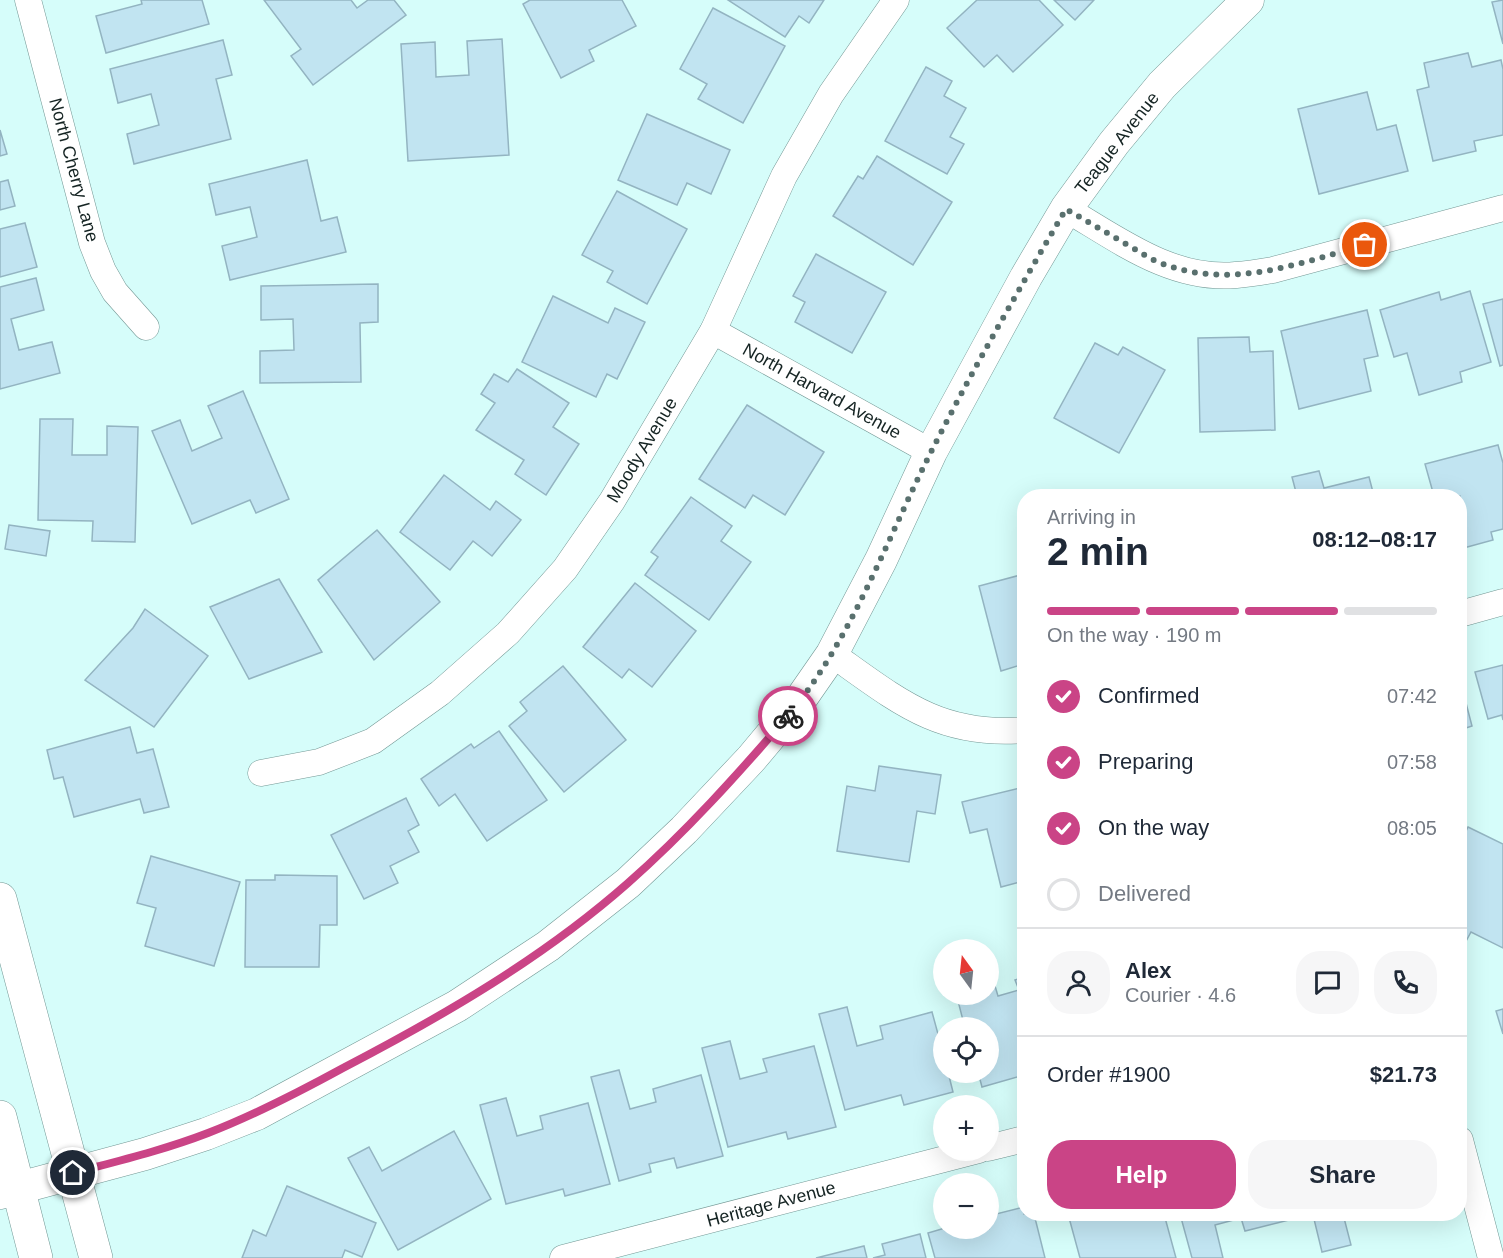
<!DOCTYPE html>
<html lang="en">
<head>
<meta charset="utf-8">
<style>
	body { margin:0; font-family:Arial,sans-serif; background:#f6f6f7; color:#1f2937; height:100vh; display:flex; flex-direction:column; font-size:22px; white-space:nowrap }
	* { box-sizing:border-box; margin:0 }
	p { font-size:20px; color:#747a83 }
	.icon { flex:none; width:33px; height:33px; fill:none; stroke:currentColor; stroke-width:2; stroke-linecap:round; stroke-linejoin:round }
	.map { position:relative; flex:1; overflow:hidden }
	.drawer { position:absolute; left:1017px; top:489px; width:450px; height:732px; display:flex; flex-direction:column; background:#fff; border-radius:24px; box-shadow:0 6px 24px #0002 }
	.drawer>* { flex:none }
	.needle { width:39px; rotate:345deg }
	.controls { position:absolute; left:933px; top:939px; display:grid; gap:12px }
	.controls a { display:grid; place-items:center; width:66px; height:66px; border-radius:50%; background:#fff; box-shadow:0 6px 24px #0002; font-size:30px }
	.pin { position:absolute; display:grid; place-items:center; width:51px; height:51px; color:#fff; margin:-26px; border:3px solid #fff; border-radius:50%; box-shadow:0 2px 6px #0007 }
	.courier { position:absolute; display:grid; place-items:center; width:60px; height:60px; margin:-30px; border:4px solid #ca4486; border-radius:50%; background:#fff; color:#222; box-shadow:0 2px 8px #0007 }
	.headline em { font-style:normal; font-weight:700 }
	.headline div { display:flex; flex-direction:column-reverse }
	.headline { display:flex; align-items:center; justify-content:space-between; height:102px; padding:0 30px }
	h1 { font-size:39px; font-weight:700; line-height:45px }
	.bar { display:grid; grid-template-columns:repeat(4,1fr); gap:9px 6px; align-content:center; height:72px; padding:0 30px }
	.bar i { height:8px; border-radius:4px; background:#e0e1e3 }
	.bar .active { background:#ca4486 }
	.bar p { grid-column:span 4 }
	.line { display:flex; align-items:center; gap:15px; padding:0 30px; border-top:2px solid #e0e1e3 }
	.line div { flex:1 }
	.round { display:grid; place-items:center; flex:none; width:63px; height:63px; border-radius:24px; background:#f6f6f7 }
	ol { padding:0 30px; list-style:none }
	li { display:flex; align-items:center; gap:18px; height:66px }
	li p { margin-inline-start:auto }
	li .icon { padding:6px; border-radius:50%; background:#ca4486; color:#fff; stroke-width:4 }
	li:last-child { color:#747a83 }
	li i { width:33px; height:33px; border:3px solid #e0e1e3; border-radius:50% }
	.action { display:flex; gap:12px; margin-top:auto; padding:12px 30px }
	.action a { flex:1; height:69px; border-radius:24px; background:#ca4486; color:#fff; font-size:24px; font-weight:700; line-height:69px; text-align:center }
	.action a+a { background:#f6f6f7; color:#1f2937 }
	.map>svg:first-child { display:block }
	.building { fill:#c1e4f1; stroke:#93b4c1; stroke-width:1.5 }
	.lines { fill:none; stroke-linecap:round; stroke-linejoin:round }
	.minor-casing { stroke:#749895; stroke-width:27 }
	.tertiary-casing { stroke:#749895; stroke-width:33 }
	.secondary-casing { stroke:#749895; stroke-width:34 }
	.minor { stroke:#fff; stroke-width:26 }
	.tertiary { stroke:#fff; stroke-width:32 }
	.secondary { stroke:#fff; stroke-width:33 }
	.done { stroke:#59706e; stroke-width:6; stroke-dasharray:0 10.8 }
	.route { stroke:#ca4486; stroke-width:8 }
	.labels { text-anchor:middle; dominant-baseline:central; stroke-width:6; stroke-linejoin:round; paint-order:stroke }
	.street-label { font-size:18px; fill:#152423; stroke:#fff }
</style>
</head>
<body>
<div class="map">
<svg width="1503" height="1258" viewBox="0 0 1503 1258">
	<rect width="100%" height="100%" fill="#d6fdfa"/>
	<!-- building -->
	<g class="building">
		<polygon points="141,0 202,0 209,24 106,53 96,16 142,4"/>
		<polygon points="264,0 351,0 357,8 368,0 394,0 406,15 313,85 291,56 301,49"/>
		<polygon points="530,0 622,0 636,26 589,50 594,61 561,78 523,4"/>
		<polygon points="728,0 824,0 809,23 799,16 785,37"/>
		<polygon points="977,0 1039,0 1063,25 1013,72 997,55 984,67 947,28"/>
		<polygon points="1054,0 1094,0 1075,20"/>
		<polygon points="1503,0 1503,44 1492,2"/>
		<polygon points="713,8 785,46 743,123 698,99 707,84 680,69"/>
		<polygon points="502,39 509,155 408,161 401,44 435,42 436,77 469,75 467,41"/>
		<polygon points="223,40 232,75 216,79 231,139 134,164 127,134 159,125 151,94 118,103 110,69"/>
		<polygon points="1468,53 1472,67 1501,60 1503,69 1503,135 1474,141 1476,151 1433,161 1417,90 1429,87 1424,63"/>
		<polygon points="926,67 952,81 944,96 966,108 950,137 964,144 947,174 885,141"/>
		<polygon points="1367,92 1377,130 1396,125 1408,171 1319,194 1298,109"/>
		<polygon points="647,114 730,150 711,194 687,183 677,205 618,180"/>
		<polygon points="0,130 7,154 0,156"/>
		<polygon points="877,156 952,202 913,265 833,216 858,176 863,179"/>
		<polygon points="307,160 321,221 337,217 346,252 230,280 222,246 257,237 250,207 216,215 209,184"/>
		<polygon points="8,180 15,206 0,210 0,182"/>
		<polygon points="617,191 687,229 647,304 607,282 613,271 582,255"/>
		<polygon points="25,223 37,267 0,277 0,229"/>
		<polygon points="816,254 886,292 852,353 795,322 805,302 793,296"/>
		<polygon points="36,278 44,310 11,319 19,350 52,342 60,373 0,389 0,287"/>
		<polygon points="378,284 378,322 360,323 361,382 260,383 260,351 294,350 293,319 261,320 261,286"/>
		<polygon points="1470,291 1491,362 1460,372 1462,382 1419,395 1407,353 1394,357 1380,310 1439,292 1441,300"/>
		<polygon points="553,296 608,323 615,308 645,322 617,379 607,374 596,397 522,362"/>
		<polygon points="1503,299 1503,365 1500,366 1483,304"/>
		<polygon points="1367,310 1378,356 1364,359 1371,391 1299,409 1281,331"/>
		<polygon points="1249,337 1250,352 1273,351 1275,430 1200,432 1198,338"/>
		<polygon points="1095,343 1118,355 1123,347 1165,370 1119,453 1054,418"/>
		<polygon points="517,369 569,403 553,427 579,444 546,495 515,474 524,460 476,430 495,403 481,394 494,374 508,382"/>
		<polygon points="243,391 289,499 256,513 250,500 192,524 152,431 180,420 192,451 222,438 208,406"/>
		<polygon points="747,405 824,452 785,515 753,495 745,508 699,479"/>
		<polygon points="40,419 73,419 72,455 107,455 107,426 138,427 135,542 92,541 93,521 38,520"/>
		<polygon points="1498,445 1503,463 1503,529 1491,532 1493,540 1460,549 1460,496 1434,496 1425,464"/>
		<polygon points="1319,471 1324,488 1369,477 1374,496 1297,496 1292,477"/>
		<polygon points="444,475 490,510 496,501 521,520 492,556 473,541 450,570 400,532"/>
		<polygon points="691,497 732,526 721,541 751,562 709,620 645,575 658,557 651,552"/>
		<polygon points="9,525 50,531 46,556 5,549"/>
		<polygon points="377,530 440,602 374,660 318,580"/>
		<polygon points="1024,574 1024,664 1001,671 979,586"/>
		<polygon points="279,579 322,652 249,679 210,607"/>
		<polygon points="635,583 696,631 652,687 629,669 622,678 583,647"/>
		<polygon points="145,609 208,656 154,727 85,680 133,628"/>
		<polygon points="1503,665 1503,720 1502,715 1488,719 1475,672"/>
		<polygon points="563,666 626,740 564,792 509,726 527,711 520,702"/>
		<polygon points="1460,680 1472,726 1460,730"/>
		<polygon points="130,727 137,753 153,749 169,807 144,813 140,799 74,817 63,777 54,779 47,750"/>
		<polygon points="499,731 547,800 487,841 455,794 439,806 421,779 471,744 474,748"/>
		<polygon points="879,766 941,775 935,814 917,811 909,862 837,851 847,786 875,791"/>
		<polygon points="1024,787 1024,881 1001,887 987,829 970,833 962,802"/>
		<polygon points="406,798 419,825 408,831 419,852 390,866 398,883 364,899 331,835"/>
		<polygon points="1468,827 1503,844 1503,948 1471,932 1464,945 1460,942 1460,844"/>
		<polygon points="151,856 240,882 214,966 145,946 156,908 137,903"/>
		<polygon points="275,875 337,876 337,925 320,925 319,967 245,967 246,880 275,880"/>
		<polygon points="1024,977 1024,1062 1023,1062 1024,1075 982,1087 978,1072 988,1072 988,1028 965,1028 957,997 965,994 988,994 988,988 995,986 998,996 1019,990 1015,980"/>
		<polygon points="847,1007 857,1046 883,1039 880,1026 932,1012 944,1056 944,1072 948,1072 953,1092 904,1105 901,1095 845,1110 819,1014"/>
		<polygon points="1503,1009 1503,1034 1496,1011"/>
		<polygon points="730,1041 740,1079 767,1072 763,1059 814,1046 836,1127 788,1139 786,1132 728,1147 702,1048"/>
		<polygon points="619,1070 630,1109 656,1102 653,1089 701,1075 723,1156 677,1168 674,1158 649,1164 651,1172 619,1181 591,1077"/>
		<polygon points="506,1098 517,1136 543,1129 540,1116 588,1103 610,1184 565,1196 563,1189 506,1204 480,1105"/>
		<polygon points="454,1131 491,1199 398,1250 348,1158 369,1147 382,1171"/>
		<polygon points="287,1186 376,1223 362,1257 345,1250 342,1258 242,1258 253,1230 266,1236"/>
		<polygon points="1024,1207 1024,1214 1034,1214 1045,1258 935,1258 928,1233 945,1228 972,1228 974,1233 989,1229 988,1216"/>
		<polygon points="1068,1214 1164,1214 1176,1258 1080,1258"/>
		<polygon points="1180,1214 1291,1214 1293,1219 1245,1231 1241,1218 1215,1225 1223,1258 1192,1258"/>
		<polygon points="1322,1214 1343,1214 1351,1245 1322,1252 1313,1215"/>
		<polygon points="1405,1214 1432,1214 1407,1220"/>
		<polygon points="920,1234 926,1258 873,1258 885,1255 882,1244"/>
		<polygon points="864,1246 867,1258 816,1258"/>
	</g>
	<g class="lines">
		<defs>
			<g id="minor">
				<polyline points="28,0 92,243 103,271 115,292 146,327"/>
				<path d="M1066 209C1119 240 1172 281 1236 275 1249 274 1261 272 1273 270L1503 208"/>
				<polyline points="713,331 931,452"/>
				<polyline points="1460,614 1503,602"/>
				<path d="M832 654C897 700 939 737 1024 730"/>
				<polyline points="261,773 319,762 373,741 440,693 508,633 565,569 612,501 713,331 784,176 831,94 896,0"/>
				<polyline points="1460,1140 1491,1258"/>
				<polyline points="988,1148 1024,1139"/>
				<polyline points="563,1258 979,1150"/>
			</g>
			<polyline id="tertiary" points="0,1193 145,1154 206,1134 257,1114 457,1006 548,946 628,883 684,830 751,759 798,703 832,654 881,560 931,452 1026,277 1066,209 1114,143 1162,85 1248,0"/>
			<g id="secondary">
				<polyline points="0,899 96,1258"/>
				<polyline points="0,1117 36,1258"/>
			</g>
		</defs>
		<!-- minor casing -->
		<use href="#minor" class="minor-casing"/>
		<!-- tertiary casing -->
		<use href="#tertiary" class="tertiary-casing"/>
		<!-- secondary casing -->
		<use href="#secondary" class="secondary-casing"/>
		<!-- minor -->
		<use href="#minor" class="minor"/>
		<!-- tertiary -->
		<use href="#tertiary" class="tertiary"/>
		<!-- secondary -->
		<use href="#secondary" class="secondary"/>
	</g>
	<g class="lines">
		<!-- done -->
		<path class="done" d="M788 716C852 639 886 541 931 452 973 369 1019 289 1066 209 1086 221 1106 232 1126 244 1137 250 1147 257 1158 262 1229 291 1296 264 1365 245"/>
		<!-- route -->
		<path class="route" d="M73 1173C118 1161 164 1150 208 1133 255 1115 299 1092 343 1068 443 1016 543 958 628 883 686 832 738 774 788 716"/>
	</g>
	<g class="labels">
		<!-- street labels -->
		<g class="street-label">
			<text transform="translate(1117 143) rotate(-52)">Teague Avenue</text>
			<text transform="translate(74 170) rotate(75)">North Cherry Lane</text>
			<text transform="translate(822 391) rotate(29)">North Harvard Avenue</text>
			<text transform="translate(642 450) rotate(-59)">Moody Avenue</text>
			<text transform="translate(771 1204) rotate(-15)">Heritage Avenue</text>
		</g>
	</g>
</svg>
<div class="controls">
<a><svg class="needle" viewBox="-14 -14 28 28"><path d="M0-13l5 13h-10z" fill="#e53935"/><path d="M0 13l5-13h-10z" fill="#747a83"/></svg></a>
<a><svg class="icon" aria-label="locate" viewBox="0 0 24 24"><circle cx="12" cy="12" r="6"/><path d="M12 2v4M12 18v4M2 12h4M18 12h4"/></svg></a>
<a>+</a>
<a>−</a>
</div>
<div class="pin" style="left:1365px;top:245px;background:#ea580c"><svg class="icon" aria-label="bag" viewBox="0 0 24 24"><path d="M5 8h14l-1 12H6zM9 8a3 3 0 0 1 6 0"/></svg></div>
<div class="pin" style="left:73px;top:1173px;background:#1f2937"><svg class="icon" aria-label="home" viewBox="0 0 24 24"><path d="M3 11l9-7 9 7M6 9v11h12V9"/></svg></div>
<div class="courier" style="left:788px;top:716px"><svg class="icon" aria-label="bike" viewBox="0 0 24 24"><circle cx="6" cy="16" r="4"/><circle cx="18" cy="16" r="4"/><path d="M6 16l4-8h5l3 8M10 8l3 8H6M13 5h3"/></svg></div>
<section class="drawer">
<div class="headline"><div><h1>2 min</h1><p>Arriving in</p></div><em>08:12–08:17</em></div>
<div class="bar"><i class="active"></i><i class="active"></i><i class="active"></i><i></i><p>On the way · 190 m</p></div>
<ol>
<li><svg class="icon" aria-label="check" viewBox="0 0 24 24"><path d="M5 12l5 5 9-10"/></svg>Confirmed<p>07:42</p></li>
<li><svg class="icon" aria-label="check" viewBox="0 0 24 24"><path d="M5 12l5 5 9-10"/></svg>Preparing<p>07:58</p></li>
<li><svg class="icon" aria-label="check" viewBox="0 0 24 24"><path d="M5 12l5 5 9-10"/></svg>On the way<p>08:05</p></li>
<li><i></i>Delivered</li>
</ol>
<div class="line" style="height:108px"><a class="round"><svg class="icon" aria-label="person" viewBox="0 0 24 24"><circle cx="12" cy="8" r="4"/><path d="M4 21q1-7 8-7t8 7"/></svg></a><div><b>Alex</b><p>Courier · 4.6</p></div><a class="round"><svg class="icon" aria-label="chat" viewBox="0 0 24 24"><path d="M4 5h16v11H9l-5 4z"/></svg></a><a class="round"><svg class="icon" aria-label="phone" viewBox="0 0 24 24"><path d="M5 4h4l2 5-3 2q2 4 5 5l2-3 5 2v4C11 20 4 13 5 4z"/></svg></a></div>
<div class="line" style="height:78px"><div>Order #1900</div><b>$21.73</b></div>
<div class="action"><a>Help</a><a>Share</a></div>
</section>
</div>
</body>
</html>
